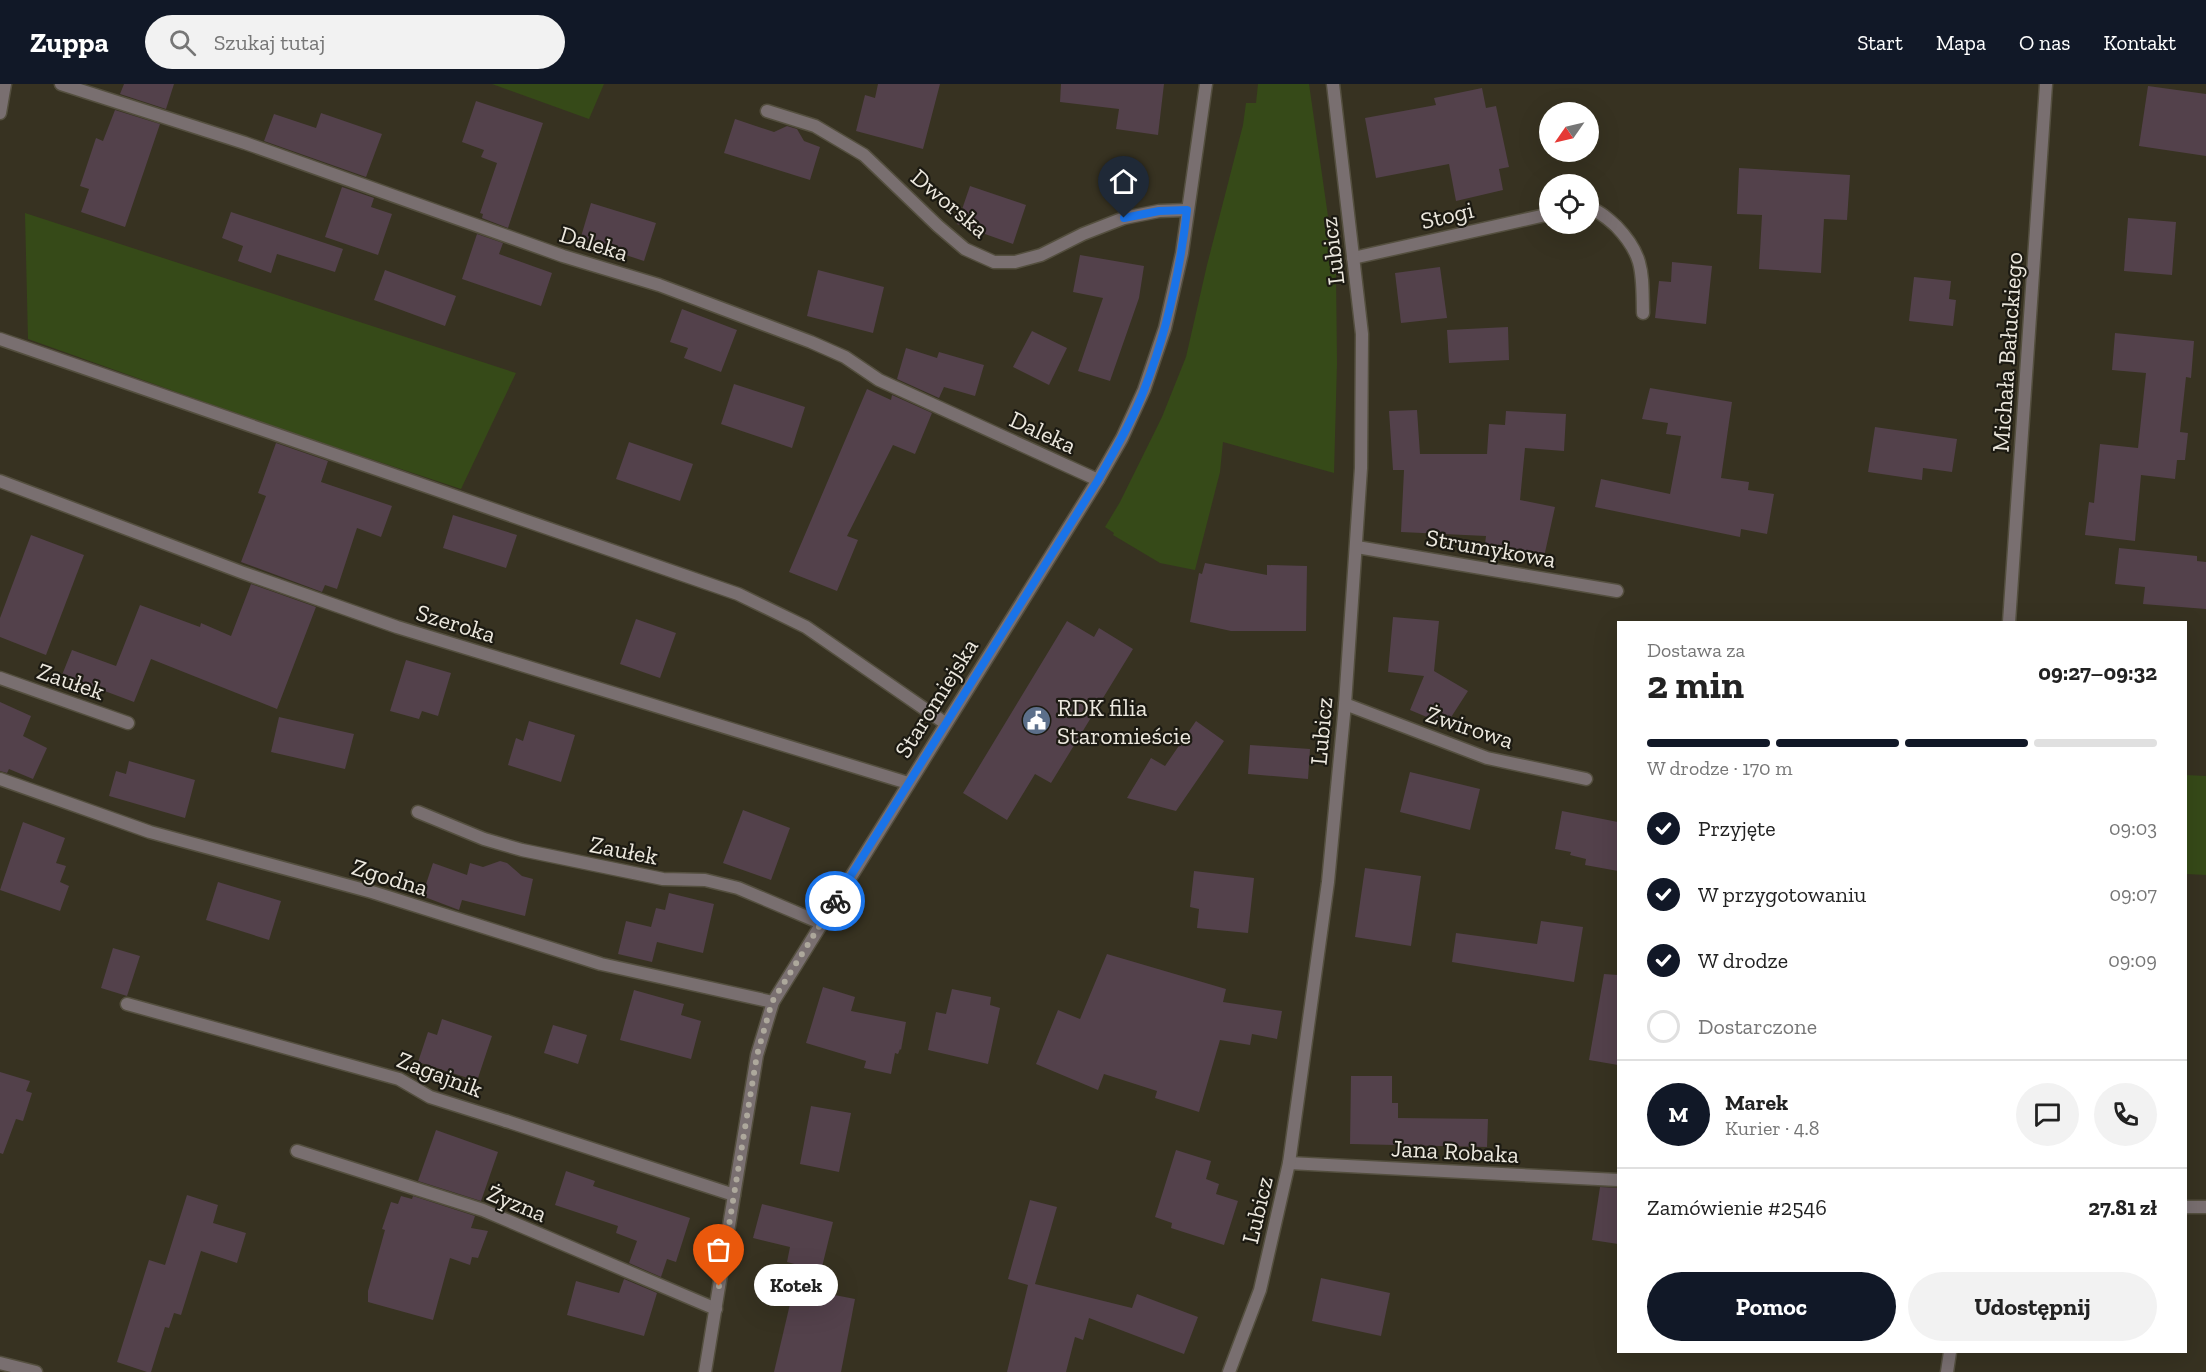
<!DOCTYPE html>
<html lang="pl">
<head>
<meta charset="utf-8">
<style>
	body { margin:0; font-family:"Zilla Slab",serif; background:#f2f2f2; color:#222; height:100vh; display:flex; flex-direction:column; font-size:22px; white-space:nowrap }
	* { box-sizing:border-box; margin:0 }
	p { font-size:20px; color:#767676 }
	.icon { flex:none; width:33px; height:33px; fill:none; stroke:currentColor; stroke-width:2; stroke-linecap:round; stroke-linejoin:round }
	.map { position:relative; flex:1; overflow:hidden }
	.sheet { position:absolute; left:1617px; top:537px; width:570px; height:732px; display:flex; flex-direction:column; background:#fff; border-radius:0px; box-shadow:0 6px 24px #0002 }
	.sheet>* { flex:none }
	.needle { width:39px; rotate:236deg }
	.fabs { position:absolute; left:1539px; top:18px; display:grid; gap:12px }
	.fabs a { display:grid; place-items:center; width:60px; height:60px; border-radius:50%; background:#fff; box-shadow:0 6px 24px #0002; font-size:30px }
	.pin { position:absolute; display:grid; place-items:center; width:51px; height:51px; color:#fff; margin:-62px -26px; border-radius:50% 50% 50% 0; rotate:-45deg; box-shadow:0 0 6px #0007 }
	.pin .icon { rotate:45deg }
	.courier { position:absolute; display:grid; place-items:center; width:60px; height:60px; margin:-30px; border:4px solid #1a73e8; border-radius:50%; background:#fff; color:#222; box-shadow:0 2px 8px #0007 }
	.bubble { position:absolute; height:42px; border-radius:21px; background:#fff; box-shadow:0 6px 24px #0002; font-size:20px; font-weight:800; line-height:42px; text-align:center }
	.head em { font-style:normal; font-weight:800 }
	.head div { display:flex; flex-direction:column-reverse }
	.head { display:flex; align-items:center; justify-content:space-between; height:102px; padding:0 30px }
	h1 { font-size:39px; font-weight:800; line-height:45px }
	.bar { display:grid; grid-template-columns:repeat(4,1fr); gap:9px 6px; align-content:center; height:72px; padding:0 30px }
	.bar i { height:8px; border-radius:4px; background:#e0e0e0 }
	.bar .on { background:#111827 }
	.bar p { grid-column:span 4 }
	.line { display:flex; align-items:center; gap:15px; padding:0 30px; border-top:2px solid #e0e0e0 }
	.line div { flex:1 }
	.round { display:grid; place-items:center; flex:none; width:63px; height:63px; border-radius:32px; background:#f2f2f2 }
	ol { padding:0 30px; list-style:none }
	li { display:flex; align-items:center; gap:18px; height:66px }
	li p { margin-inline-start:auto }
	li .icon { padding:6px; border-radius:50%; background:#111827; color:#fff; stroke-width:4 }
	li:last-child { color:#767676 }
	li i { width:33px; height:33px; border:3px solid #e0e0e0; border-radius:50% }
	.button { display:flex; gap:12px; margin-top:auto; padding:12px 30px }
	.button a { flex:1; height:69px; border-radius:36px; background:#111827; color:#fff; font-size:24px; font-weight:800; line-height:69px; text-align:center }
	.button a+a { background:#f2f2f2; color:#222 }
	header { display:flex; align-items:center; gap:36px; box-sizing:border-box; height:84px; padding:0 30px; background:#111827; color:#fff }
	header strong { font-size:28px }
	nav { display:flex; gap:33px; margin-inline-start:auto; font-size:21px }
	.search { width:420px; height:54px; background:#f2f2f2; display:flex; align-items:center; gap:15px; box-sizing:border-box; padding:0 21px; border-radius:33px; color:#767676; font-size:22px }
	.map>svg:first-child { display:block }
	.green { fill:#364a18 }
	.building { fill:#53414b }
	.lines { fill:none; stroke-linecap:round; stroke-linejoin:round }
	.service-casing { stroke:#544f3f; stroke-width:15 }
	.minor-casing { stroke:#544f3f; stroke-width:15 }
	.tertiary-casing { stroke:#544f3f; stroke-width:15 }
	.service { stroke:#796f70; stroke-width:12 }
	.minor { stroke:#796f70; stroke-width:12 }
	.tertiary { stroke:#796f70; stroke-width:12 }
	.done { stroke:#ada89c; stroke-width:6; stroke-dasharray:0 10.8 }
	.route { stroke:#1a73e8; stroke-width:8 }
	.labels { text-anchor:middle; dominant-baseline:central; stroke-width:4.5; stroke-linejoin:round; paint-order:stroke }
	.street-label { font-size:24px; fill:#ece8de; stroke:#1c1a12 }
	.poi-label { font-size:24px; fill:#ece8de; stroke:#1c1a12; text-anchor:start }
</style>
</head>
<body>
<header>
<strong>Zuppa</strong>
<div class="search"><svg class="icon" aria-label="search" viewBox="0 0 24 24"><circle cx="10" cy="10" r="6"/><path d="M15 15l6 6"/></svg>Szukaj tutaj</div>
<nav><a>Start</a><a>Mapa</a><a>O nas</a><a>Kontakt</a></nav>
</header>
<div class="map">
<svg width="2206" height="1288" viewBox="0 0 2206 1288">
	<rect width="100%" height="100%" fill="#373221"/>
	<!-- green -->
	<g class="green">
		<polygon points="492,0 604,0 589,35"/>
		<polygon points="1258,0 1309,0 1336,188 1337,279 1334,389 1223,358 1220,388 1195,486 1160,479 1113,451 1114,449 1105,443 1120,418 1162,333 1186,273 1207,181 1243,41 1246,19 1256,19"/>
		<polygon points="25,129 516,289 461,405 277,344 28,255"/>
		<polygon points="2186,691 2206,692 2206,791 2186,790"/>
	</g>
	<!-- building -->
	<g class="building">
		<polygon points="124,0 174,0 166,25 120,10"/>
		<polygon points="878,0 940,0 923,65 856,47 865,11 875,14"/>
		<polygon points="1061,0 1164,0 1158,51 1116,45 1119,25 1060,18"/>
		<polygon points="2148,2 2206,10 2206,72 2139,62"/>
		<polygon points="1482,4 1486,24 1496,22 1509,83 1499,85 1503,106 1456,117 1449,80 1376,94 1365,34 1436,21 1434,14"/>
		<polygon points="476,17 543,39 508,144 482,134 483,130 480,129 497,79 481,73 484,66 462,58"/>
		<polygon points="115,26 160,40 125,143 81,128 89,105 80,102 96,54 103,57"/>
		<polygon points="321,29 382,50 366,93 264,57 274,30 316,44"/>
		<polygon points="735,35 774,48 787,42 797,45 804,57 820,63 810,96 724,69"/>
		<polygon points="1739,84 1850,91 1847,136 1824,135 1821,189 1759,185 1762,131 1737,130"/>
		<polygon points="970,102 1026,121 1013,160 957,140"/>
		<polygon points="342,103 374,114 371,123 392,130 378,171 325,153"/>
		<polygon points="591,119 656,139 644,177 580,156"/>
		<polygon points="231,128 343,165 335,188 277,170 271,189 238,177 243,162 222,154"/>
		<polygon points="2128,134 2176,138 2172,191 2124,187"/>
		<polygon points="477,150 503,159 499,170 552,189 541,222 462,195"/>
		<polygon points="1080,171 1144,182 1139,214 1110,297 1078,287 1103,214 1073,208"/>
		<polygon points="1672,178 1712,182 1706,240 1655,234 1659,197 1671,198"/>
		<polygon points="1440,183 1447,234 1401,239 1395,189"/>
		<polygon points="385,186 456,212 445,242 374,216"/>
		<polygon points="818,186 884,203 873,249 807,232"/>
		<polygon points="1914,193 1951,197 1949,215 1956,216 1953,242 1909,237"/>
		<polygon points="682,225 737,246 721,288 684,274 688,264 670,258"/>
		<polygon points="1508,243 1509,276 1449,279 1447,246"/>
		<polygon points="1032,247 1067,264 1049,301 1013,283"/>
		<polygon points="2115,249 2194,257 2191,294 2186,293 2180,348 2188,349 2185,376 2177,376 2175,395 2141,391 2135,457 2085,451 2089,418 2094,419 2100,360 2138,364 2146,289 2112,286"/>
		<polygon points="906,264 937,274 939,268 984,281 975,312 944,303 939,314 897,295"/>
		<polygon points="734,300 805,323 792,364 721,340"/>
		<polygon points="1650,304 1732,318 1721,394 1749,398 1748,406 1774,410 1767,450 1741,445 1740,453 1595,423 1601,395 1670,410 1681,352 1666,350 1668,339 1642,335"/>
		<polygon points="867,305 891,316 892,311 932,329 915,370 893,361 847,452 858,456 837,507 789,488"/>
		<polygon points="1417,326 1420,370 1487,370 1489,340 1505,341 1506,327 1566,330 1564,367 1525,364 1520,416 1555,423 1544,473 1485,460 1486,452 1401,448 1404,386 1393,386 1389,327"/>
		<polygon points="1875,343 1957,355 1952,388 1923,384 1922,396 1868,388"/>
		<polygon points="629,358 693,380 680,417 616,395"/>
		<polygon points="276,359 328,377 321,398 392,422 381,453 357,444 337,505 325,501 322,508 241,478 266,412 258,409"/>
		<polygon points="453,431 517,451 506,484 443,464"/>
		<polygon points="31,451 84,471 46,571 0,553 0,534"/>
		<polygon points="2119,464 2197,472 2197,477 2206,478 2206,525 2143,520 2145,503 2115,500"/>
		<polygon points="1205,479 1267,491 1267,481 1307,482 1306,547 1231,547 1190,538 1199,489 1202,490"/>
		<polygon points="251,500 316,523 277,625 151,575 134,618 62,591 72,566 116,582 140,521 200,543 201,539 231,552"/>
		<polygon points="1393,533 1439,537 1434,587 1468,607 1446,641 1410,626 1424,592 1388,588"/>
		<polygon points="636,535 676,549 660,594 620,580"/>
		<polygon points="1067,537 1094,553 1099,544 1133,565 1051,699 1035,690 1007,736 963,709"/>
		<polygon points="406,576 451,589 438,632 422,627 419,635 390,627"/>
		<polygon points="0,618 31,632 23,652 47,664 33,695 9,685 7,689 0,687"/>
		<polygon points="279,633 354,650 345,685 271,668"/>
		<polygon points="529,637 575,651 561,698 508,681 516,654 523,657"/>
		<polygon points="1196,637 1224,657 1176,727 1127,714 1151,674 1165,682"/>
		<polygon points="1250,661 1310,665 1308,695 1248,690"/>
		<polygon points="129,677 195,696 185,734 109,712 116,687 126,690"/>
		<polygon points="1410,688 1480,705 1470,746 1400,728"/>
		<polygon points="743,726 790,744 771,796 723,779"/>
		<polygon points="1562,727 1618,738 1618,787 1585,781 1586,775 1570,771 1571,768 1555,765"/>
		<polygon points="23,738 65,754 56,779 66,782 60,798 69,802 60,827 0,806"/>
		<polygon points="500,777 507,779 522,792 533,795 525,832 462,816 459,826 422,812 433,779 467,791 470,779 483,783"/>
		<polygon points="1365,784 1421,792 1411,862 1355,853"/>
		<polygon points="1194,787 1254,794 1248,849 1197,844 1199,825 1190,823"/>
		<polygon points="218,798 281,817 269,856 206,836"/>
		<polygon points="669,809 714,820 703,869 657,858 652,878 618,870 626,837 651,843 656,824 665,826"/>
		<polygon points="1541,837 1583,843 1574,898 1452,878 1456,849 1537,860"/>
		<polygon points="113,864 140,872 127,912 101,904"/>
		<polygon points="1107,870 1226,905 1223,918 1282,927 1277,955 1252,950 1250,961 1220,956 1199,1028 1155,1014 1157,1007 1104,990 1098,1006 1036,980 1058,926 1080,935"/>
		<polygon points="1604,890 1618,891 1618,981 1589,976"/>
		<polygon points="823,903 855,913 851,927 906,938 901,966 900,965 898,970 895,969 891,990 864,984 866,977 806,959"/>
		<polygon points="952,905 991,913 990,921 1000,924 988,980 928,966 936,928 946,930"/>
		<polygon points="634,906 684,920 681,931 701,937 691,975 620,956"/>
		<polygon points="442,935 492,952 477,997 418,978 428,948 437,951"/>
		<polygon points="553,941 587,951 578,980 544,969"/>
		<polygon points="0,988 30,997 26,1007 32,1009 23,1037 16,1035 3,1070 0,1069"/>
		<polygon points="1351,992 1392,992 1392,1019 1398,1019 1398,1034 1488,1035 1487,1063 1350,1060"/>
		<polygon points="811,1022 851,1029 839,1088 800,1080"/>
		<polygon points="436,1046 498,1068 481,1117 418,1097"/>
		<polygon points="1176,1066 1211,1077 1206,1095 1219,1100 1216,1110 1238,1117 1224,1161 1171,1144 1172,1139 1155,1133"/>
		<polygon points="566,1087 595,1097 593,1102 690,1134 676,1178 667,1175 661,1193 629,1179 637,1157 616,1149 618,1142 555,1121"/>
		<polygon points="1600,1103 1618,1104 1618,1160 1592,1156"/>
		<polygon points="187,1111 218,1121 213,1139 246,1149 237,1179 201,1167 181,1231 174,1229 169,1244 165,1243 151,1288 147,1288 117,1278 149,1176 165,1181"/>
		<polygon points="401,1112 412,1115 413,1112 475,1132 471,1144 488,1147 478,1174 472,1173 470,1181 450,1174 433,1236 368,1218 368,1207 385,1146 382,1145 391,1118 398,1120"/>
		<polygon points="1030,1116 1057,1123 1035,1200 1132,1224 1137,1210 1198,1233 1184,1270 1089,1234 1083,1256 1075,1253 1066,1288 1007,1288 1028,1201 1008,1195"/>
		<polygon points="762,1120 833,1138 821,1187 787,1178 790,1163 753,1154"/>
		<polygon points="1321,1194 1390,1209 1381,1252 1312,1237"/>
		<polygon points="624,1195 657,1209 644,1252 567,1231 576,1197 619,1209"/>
		<polygon points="794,1203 855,1215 841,1288 774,1288"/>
	</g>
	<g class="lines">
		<defs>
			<g id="service">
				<polyline points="61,0 245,59 563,172 659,201 811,258 845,273 879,296 1098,396"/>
				<polyline points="767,27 815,42 864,71 938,142 965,165 994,178 1015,178 1041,171 1083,150 1124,134 1159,127 1187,126"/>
				<polyline points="0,255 738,510 806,543 945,639"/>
				<polyline points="0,397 241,488 397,543 908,699"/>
				<polyline points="0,594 128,639"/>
				<polyline points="0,695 150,748 372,808 601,880 773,918"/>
				<polyline points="418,728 484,755 522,766 663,795 705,796 738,804 821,839"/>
				<polyline points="127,920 399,995 430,1013 506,1037"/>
				<polyline points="297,1067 483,1126 716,1225"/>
				<polyline points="0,1279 36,1288"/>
			</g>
			<g id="minor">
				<polyline points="0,29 5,0"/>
				<path d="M1588 124C1599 126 1608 135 1616 142 1645 172 1642 190 1643 229"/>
				<polyline points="1353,174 1550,130"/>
				<polyline points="1357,463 1617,507"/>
				<polyline points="2009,538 2046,0"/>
				<polyline points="1345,620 1487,674 1586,695"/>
				<polyline points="506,1037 734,1111"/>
				<polyline points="1289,1079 1618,1096"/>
				<polyline points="2186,1123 2206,1123"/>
				<polyline points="1229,1288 1260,1206 1289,1079 1328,798 1345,620 1361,384 1362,250 1333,0"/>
				<polyline points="1947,1288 1950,1268"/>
			</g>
			<polyline id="tertiary" points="705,1288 757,971 773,918 1098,396 1122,354 1144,306 1165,244 1182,169 1206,0"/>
		</defs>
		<!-- service casing -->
		<use href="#service" class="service-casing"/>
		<!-- minor casing -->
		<use href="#minor" class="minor-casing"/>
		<!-- tertiary casing -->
		<use href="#tertiary" class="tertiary-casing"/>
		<!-- service -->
		<use href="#service" class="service"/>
		<!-- minor -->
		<use href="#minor" class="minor"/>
		<!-- tertiary -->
		<use href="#tertiary" class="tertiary"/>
	</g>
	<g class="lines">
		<!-- done -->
		<polyline class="done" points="719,1202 757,971 772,918 835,817"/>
		<!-- route -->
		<path class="route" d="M835 817 1098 396C1114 367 1132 338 1144 306 1167 248 1180 187 1187 126L1159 127 1124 134"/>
	</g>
	<!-- icons -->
	<defs>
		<symbol id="civic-disc" viewBox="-11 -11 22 22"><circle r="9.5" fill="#5c6f8a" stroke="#1c1a12"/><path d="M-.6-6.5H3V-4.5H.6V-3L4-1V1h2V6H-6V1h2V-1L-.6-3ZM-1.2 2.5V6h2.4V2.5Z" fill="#fff"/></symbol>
	</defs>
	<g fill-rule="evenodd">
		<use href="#civic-disc" x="1020" y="620" width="33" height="33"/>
	</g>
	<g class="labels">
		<!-- street labels -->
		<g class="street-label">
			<text transform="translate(950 119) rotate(40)">Dworska</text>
			<text transform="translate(1447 131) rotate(-13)">Stogi</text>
			<text transform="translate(594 159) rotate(17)">Daleka</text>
			<text transform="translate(1332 167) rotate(-97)">Lubicz</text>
			<text transform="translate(2007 268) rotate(-86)">Michała Bałuckiego</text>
			<text transform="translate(1043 348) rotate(25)">Daleka</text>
			<text transform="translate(1491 464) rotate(10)">Strumykowa</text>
			<text transform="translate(456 539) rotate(17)">Szeroka</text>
			<text transform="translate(71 597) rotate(19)">Zaułek</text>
			<text transform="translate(936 614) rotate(-58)">Staromiejska</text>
			<text transform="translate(1470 643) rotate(18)">Żwirowa</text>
			<text transform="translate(1321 647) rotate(-85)">Lubicz</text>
			<text transform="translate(624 766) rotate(11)">Zaułek</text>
			<text transform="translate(390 793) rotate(17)">Zgodna</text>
			<text transform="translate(440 990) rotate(21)">Zagajnik</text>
			<text transform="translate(1455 1067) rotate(3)">Jana Robaka</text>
			<text transform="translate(517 1119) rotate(22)">Żyzna</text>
			<text transform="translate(1257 1126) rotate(-77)">Lubicz</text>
		</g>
		<!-- poi labels -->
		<g class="poi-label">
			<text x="1057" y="623">RDK filia<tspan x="1057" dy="28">Staromieście</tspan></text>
		</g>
	</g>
</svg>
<div class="fabs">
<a><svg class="needle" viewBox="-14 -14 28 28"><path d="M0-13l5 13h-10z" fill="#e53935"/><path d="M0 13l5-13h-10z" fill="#767676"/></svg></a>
<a><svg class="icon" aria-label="locate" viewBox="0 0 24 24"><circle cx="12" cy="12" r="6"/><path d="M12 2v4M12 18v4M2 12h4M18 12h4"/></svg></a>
</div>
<div class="pin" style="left:719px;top:1202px;background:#ea580c"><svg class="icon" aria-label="bag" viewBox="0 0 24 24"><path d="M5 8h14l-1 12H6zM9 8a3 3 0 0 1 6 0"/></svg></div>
<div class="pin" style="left:1124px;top:134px;background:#1f2937"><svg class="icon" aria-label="home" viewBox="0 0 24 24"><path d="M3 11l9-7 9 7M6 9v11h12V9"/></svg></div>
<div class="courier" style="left:835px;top:817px"><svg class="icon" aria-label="bike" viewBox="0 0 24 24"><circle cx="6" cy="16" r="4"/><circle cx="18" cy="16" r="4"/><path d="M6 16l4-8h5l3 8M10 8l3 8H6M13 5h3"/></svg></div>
<div class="bubble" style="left:754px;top:1180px;width:84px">Kotek</div>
<section class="sheet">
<div class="head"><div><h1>2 min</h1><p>Dostawa za</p></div><em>09:27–09:32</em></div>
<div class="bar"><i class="on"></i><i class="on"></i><i class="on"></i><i></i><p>W drodze · 170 m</p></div>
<ol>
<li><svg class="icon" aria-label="check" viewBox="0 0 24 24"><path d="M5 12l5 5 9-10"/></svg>Przyjęte<p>09:03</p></li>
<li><svg class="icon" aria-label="check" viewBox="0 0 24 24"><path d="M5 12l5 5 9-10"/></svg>W przygotowaniu<p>09:07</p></li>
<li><svg class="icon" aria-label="check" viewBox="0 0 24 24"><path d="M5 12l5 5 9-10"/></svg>W drodze<p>09:09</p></li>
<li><i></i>Dostarczone</li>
</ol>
<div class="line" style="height:108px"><b class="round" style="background:#111827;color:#fff">M</b><div><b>Marek</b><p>Kurier · 4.8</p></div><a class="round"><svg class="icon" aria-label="chat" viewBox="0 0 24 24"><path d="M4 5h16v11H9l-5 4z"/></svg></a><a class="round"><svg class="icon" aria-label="phone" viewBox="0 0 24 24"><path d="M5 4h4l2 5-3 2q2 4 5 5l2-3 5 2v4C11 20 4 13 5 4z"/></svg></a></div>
<div class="line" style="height:78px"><div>Zamówienie #2546</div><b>27.81 zł</b></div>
<div class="button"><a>Pomoc</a><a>Udostępnij</a></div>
</section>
</div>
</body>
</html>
